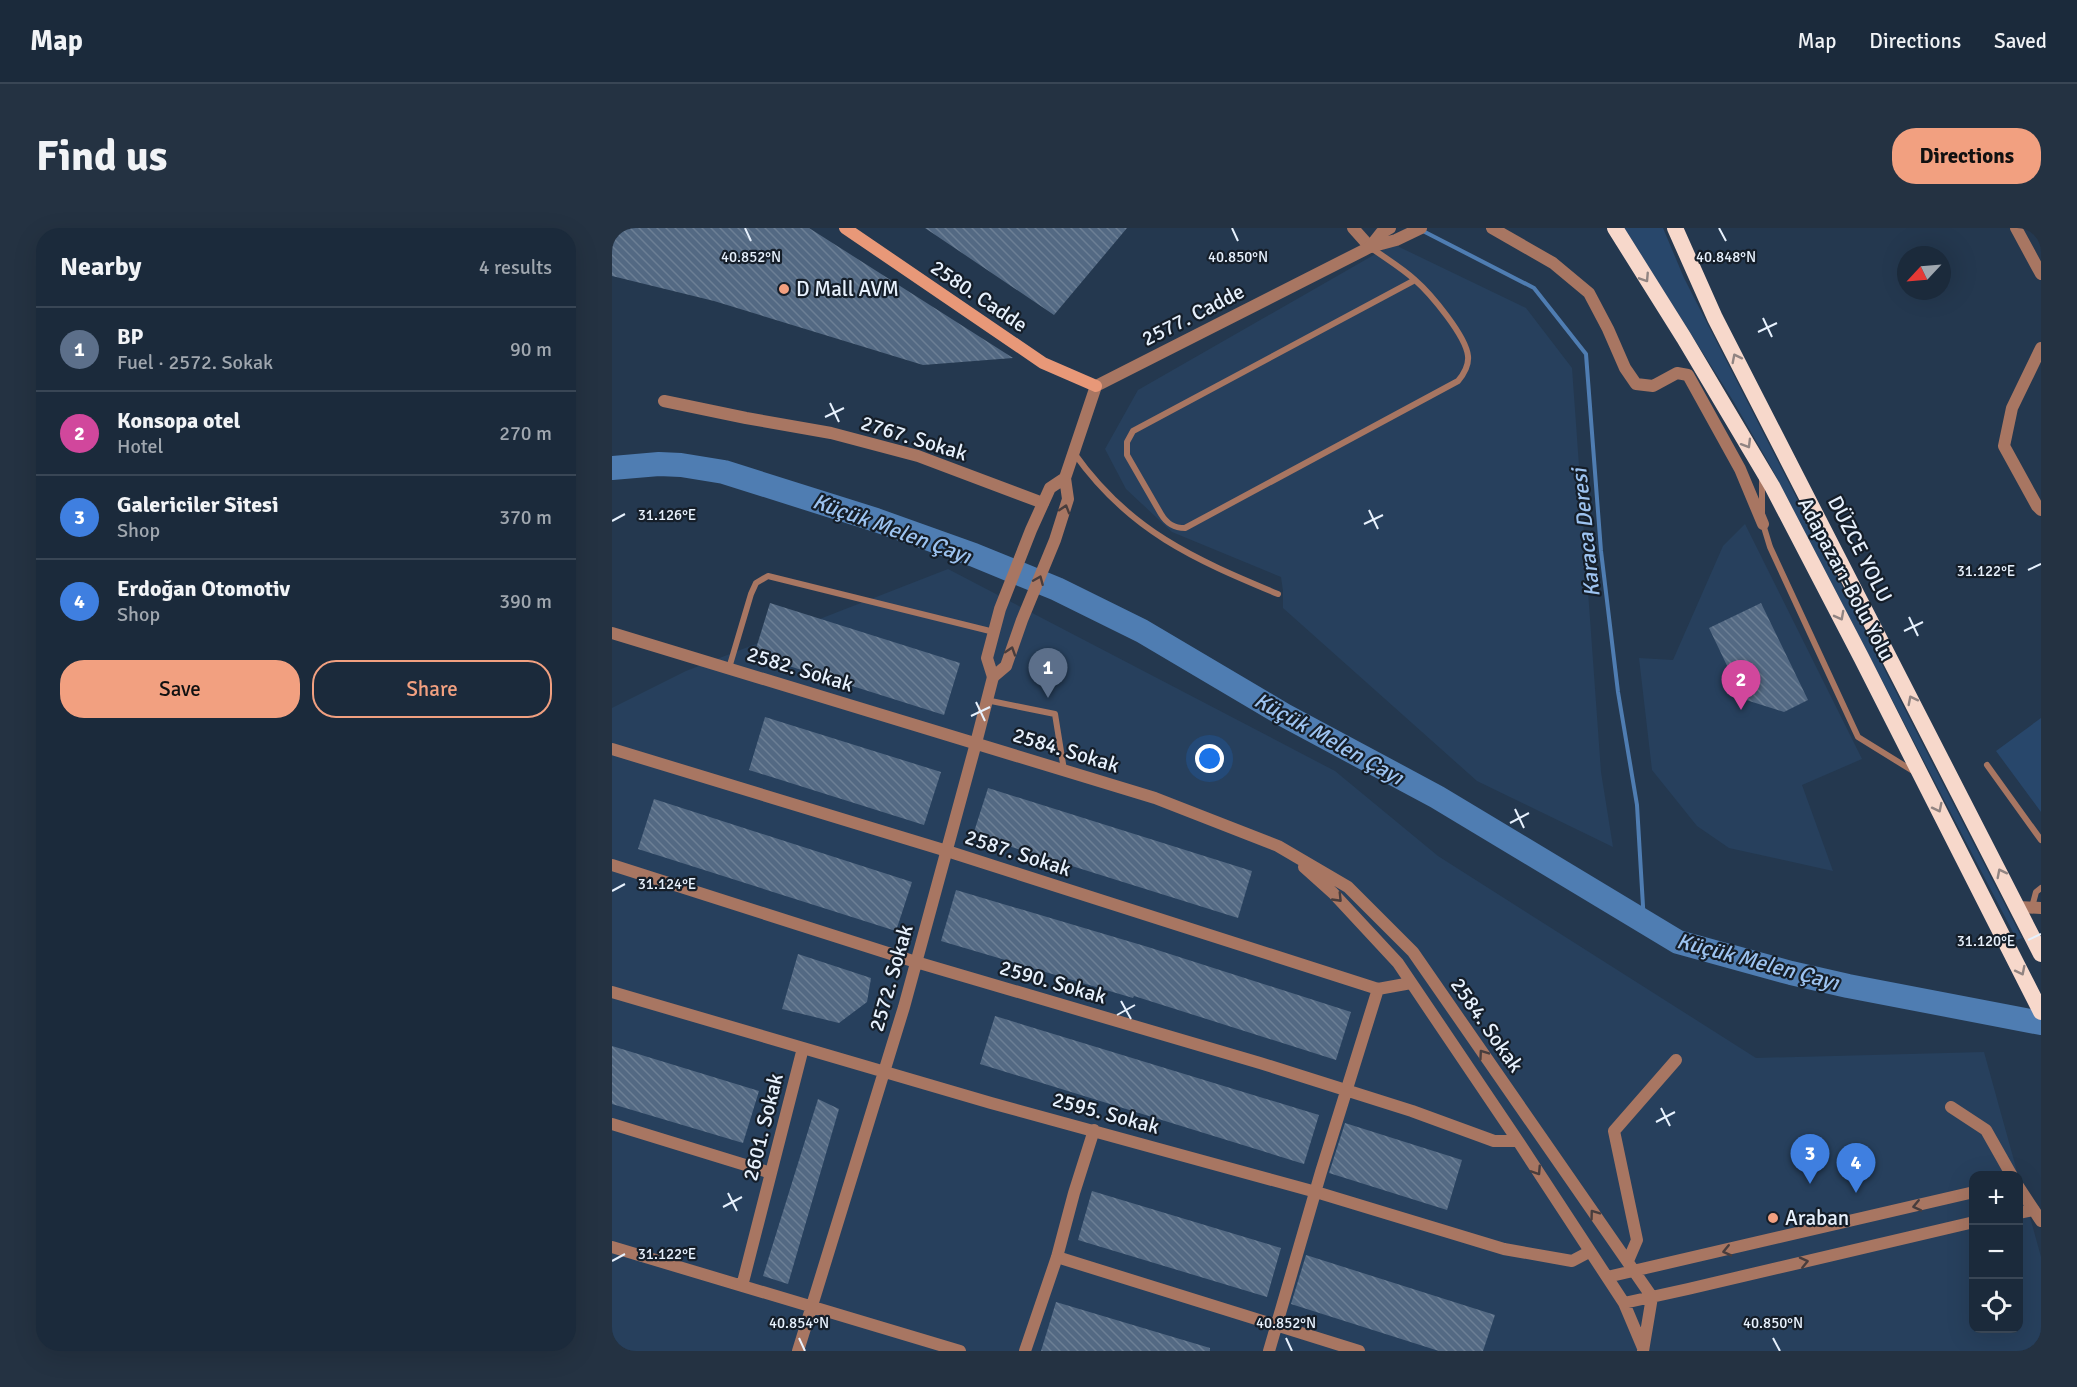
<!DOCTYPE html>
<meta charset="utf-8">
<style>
:root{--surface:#1b2a3b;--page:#243242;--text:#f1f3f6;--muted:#a0a7af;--line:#394655;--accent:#f2a080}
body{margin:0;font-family:Signika,sans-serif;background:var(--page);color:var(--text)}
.controls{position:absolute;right:18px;bottom:18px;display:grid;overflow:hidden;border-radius:12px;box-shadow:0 6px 24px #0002}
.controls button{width:54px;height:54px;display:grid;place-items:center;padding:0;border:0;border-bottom:2px solid var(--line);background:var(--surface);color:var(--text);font:30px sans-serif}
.compass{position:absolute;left:1285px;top:18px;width:54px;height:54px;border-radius:50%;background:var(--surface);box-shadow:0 6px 24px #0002;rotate:244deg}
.you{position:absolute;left:598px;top:531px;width:21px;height:21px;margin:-15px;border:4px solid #fff;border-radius:50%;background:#1a73e8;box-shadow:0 0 0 9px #1a73e833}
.badge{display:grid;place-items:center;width:39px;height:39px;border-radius:50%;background:var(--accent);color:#fff;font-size:20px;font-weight:700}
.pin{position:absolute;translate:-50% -50px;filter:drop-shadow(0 2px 3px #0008)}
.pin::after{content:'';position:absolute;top:32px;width:21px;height:18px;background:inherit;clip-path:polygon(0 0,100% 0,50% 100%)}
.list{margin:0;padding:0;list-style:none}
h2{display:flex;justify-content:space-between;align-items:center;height:78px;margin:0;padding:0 24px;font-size:26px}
h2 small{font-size:20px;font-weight:400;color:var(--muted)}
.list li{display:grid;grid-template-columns:39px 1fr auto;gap:18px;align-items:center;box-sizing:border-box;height:84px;padding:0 24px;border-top:2px solid var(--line)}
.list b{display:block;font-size:22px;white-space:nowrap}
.list p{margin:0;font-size:20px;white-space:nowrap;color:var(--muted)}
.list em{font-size:20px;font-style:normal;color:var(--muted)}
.actions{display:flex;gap:12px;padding:18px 24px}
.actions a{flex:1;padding:14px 0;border:2px solid var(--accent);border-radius:24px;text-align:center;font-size:21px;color:var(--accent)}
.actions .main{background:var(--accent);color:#111}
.icon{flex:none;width:33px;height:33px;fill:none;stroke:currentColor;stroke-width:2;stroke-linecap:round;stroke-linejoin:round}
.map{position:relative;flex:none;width:1429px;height:1123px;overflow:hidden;border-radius:24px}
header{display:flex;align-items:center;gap:36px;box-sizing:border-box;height:84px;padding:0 30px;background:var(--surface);border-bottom:2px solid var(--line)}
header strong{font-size:28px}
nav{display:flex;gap:33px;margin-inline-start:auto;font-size:21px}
.intro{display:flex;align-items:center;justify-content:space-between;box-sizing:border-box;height:144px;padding:0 36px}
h1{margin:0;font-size:42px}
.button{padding:15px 27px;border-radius:24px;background:var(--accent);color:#111;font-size:21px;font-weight:700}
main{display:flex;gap:36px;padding:0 36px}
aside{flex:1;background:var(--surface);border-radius:24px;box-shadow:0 6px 24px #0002}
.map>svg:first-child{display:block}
.built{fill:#27405d}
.grass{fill:#28476b}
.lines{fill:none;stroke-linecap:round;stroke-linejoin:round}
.stream{stroke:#4f7db2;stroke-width:4}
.river{stroke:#4f7db2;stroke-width:24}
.building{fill:url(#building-back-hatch)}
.service{stroke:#a87662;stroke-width:6}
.minor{stroke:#a87662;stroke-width:12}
.tertiary{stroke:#a87662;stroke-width:12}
.secondary{stroke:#e89878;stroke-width:12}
.trunk{stroke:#f7d8cb;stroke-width:16}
.oneway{stroke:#918482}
.oneway2{stroke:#483d3d}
.ticks{fill:none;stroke:#e7f1fd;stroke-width:2}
.poi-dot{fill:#f2a080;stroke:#151e29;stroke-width:2}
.labels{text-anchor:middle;stroke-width:4.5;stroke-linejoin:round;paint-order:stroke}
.poi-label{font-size:21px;fill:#e7f1fd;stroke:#151e29;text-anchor:start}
.street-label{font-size:21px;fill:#e7f1fd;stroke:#151e29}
.water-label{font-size:22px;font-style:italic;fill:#9dc3f0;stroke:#151e29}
.ticks-label{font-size:15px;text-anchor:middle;fill:#e7f1fd;stroke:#151e29;stroke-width:4.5;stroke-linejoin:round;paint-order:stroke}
</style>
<header>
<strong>Map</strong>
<nav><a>Map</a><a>Directions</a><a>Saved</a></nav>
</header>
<div class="intro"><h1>Find us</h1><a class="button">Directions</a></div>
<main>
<aside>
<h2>Nearby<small>4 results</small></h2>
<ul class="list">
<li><span class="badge" style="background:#5c6f8a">1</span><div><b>BP</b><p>Fuel · 2572. Sokak</p></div><em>90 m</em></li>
<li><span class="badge" style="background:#d1479c">2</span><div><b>Konsopa otel</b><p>Hotel</p></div><em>270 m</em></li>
<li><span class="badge" style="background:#3f7fe0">3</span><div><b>Galericiler Sitesi</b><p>Shop</p></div><em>370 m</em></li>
<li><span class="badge" style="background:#3f7fe0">4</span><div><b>Erdoğan Otomotiv</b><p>Shop</p></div><em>390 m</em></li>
</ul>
<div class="actions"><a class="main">Save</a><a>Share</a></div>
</aside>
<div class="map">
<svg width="1429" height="1123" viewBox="0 0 1429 1123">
<defs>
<pattern id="building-back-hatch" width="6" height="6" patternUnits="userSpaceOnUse" patternTransform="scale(1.5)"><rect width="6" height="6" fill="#536983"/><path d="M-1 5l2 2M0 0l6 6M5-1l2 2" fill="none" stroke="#6c7f95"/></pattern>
</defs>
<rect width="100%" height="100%" fill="#24384f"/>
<path class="built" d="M781,16L914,80L960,140L989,544L1001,619L865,553L671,380V363L669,349L560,304L514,261L493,221L526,162Z
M1133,296L1250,531L1190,557L1221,643L1117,620L1085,598L1040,542L1027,430L1061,432L1111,318Z
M336,341L723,543L826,628L1144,830L1372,824L1406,947L1362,948V1100H1406L1407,949L1429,1029V1123H0V480L74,443Z"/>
<path class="grass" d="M1012,0H1051L1072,50L1410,710L1405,712L1159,239L1120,171Z
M1429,490V584L1384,523Z"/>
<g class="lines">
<path class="stream" d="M809,2L922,60L974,126L989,323L1006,464L1025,577L1032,695"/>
<path class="river" d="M0,240L47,236L69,237L112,244L264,292L362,327L445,361L530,403L672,487L825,569L1066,714L1179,745L1236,758L1429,795"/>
</g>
<path class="building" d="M0,0H197L401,130L311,137L102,73L0,48Z
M313,0H515L442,87Z
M158,375L348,435L332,487L142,427Z
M1149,375L1196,472L1172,484L1131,471L1097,400Z
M153,489L329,544L312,597L137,542Z
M376,560L640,643L626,690L361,607Z
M42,571L300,654L284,703L26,621Z
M344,662L536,719L739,784L724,832L522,768L521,770L329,713Z
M186,726L259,750L255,774L227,795L170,781Z
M383,788L707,887L692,936L368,836Z
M0,818L147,863L131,915L0,876Z
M206,871L227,881L176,1056L151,1048Z
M733,895L850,932L835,982L717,945Z
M480,963L669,1020L655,1069L466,1012Z
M694,1027L883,1087L871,1123H827L679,1076Z
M444,1074L598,1120V1123H429Z"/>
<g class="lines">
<path class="service" d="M758,19C773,30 790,40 803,52C819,66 854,108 856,128C857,138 852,146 846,153L573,300C562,300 555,296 549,286L515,227V214L521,203L803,52
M462,225C517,303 582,331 666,366
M1150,251V286
M1151,296L1158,319L1246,509L1301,543
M117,440L139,366L144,355L156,348L382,404
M374,472L443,486L452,542
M1375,537L1429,612
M1420,679L1424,664L1429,660"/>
<path class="minor" d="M741,0L758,19
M880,0L941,35L977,65L996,101L1013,140L1024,156L1041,158L1065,145L1076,147L1128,241L1151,296
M1404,0L1429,46
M1429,120L1400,180L1392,218L1425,278L1429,282
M52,173L134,190L219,205L306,228L431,275
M0,405L543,570L666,618L736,659L801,724L1040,1069L1031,1123
M0,521L335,623L766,761L799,755
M0,637L304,734L648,835L800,883L882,913H906
M692,639L721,665L786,735L906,913L1012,1075L1031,1120
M1406,679L1429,680
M0,764L379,875L704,964L892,1021L960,1033L977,1024
M1339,879L1374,902L1400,948
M0,896L159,945
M1406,958L1429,993
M1406,985L1422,982
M0,1019L348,1123
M445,1029L747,1123
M1016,1033L1025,1012L1002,903L1064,832
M995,1049L1362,964
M130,1058L191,820
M1012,1075L1076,1061L1362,994
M186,1123L292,779L364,515L381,449
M413,1123L445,1029L462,965L482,902
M657,1123L709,944L766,761"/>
<path class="tertiary" d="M758,19L769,5L778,0
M453,250L438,260L419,302L388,381L375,430L381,449L394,438L410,392L443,312L456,271L453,250L484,158L758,19L784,12L809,0"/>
<path class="secondary" d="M233,0L431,135L484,158"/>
<path class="trunk" d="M1003,0L1072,110L1160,258L1249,429L1429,784
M1063,0L1103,90L1429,726"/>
</g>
<defs><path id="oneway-chevron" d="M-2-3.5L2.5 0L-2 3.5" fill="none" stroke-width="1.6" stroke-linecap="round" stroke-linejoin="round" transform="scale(1.5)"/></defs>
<g class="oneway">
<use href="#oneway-chevron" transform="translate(1033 50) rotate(57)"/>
<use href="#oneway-chevron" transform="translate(1124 130) rotate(-117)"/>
<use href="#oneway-chevron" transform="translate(1135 216) rotate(59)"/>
<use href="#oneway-chevron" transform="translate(1228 388) rotate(62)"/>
<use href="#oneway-chevron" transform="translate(1300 472) rotate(-117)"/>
<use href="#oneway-chevron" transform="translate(1326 580) rotate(63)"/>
<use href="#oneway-chevron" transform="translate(1389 645) rotate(-117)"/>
<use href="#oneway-chevron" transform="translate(1409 743) rotate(63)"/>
</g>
<g class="oneway2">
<use href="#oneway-chevron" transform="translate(453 281) rotate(-73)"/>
<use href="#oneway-chevron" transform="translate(427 352) rotate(-67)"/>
<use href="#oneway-chevron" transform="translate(399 423) rotate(-72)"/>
<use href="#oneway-chevron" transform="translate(726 670) rotate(46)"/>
<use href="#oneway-chevron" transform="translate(871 826) rotate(-125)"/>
<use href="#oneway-chevron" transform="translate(925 943) rotate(57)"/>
<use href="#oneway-chevron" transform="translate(1305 978) rotate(167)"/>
<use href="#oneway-chevron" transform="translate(982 986) rotate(-126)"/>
<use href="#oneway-chevron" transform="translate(1115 1023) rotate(167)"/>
<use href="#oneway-chevron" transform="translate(1192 1034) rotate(-13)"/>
</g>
<path class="ticks" d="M133,0L139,13M620,0L626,13M1107,0L1114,13M1151,90L1160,109M1146,104L1165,95M218,175L227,194M213,189L232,180M757,282L766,301M0,293L13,286M752,296L771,287M1416,342L1429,336M1297,389L1306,408M1292,403L1311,394M364,474L373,493M359,488L378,479M903,581L912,600M898,595L917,585M0,663L13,656M1416,712L1429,706M509,773L519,791M505,787L523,777M1049,880L1058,898M1044,894L1063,884M116,965L125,983M111,979L130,969M0,1033L13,1026M187,1110L193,1123M674,1110L680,1123M1161,1110L1168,1123"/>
<g class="poi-dot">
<circle cx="172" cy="61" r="6"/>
<circle cx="1161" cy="990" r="6"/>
</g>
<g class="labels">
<g class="poi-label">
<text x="184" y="68">D Mall AVM</text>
<text x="1173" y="997">Araban</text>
</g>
<g class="street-label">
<text transform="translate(367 68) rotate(34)" y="7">2580. Cadde</text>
<text transform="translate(581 87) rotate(-27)" y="7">2577. Cadde</text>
<text transform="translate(302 210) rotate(17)" y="7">2767. Sokak</text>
<text transform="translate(1248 321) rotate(63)" y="7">DÜZCE YOLU</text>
<text transform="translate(1234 351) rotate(62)" y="7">Adapazarı-Bolu Yolu</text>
<text transform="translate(188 441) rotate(17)" y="7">2582. Sokak</text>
<text transform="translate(454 522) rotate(17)" y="7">2584. Sokak</text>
<text transform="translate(406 625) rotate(18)" y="7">2587. Sokak</text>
<text transform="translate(279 750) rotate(-74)" y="7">2572. Sokak</text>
<text transform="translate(441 754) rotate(16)" y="7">2590. Sokak</text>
<text transform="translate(875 797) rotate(55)" y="7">2584. Sokak</text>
<text transform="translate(494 885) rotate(15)" y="7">2595. Sokak</text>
<text transform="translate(151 899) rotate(-76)" y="7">2601. Sokak</text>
</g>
<g class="water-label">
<text transform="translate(280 300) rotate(20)" y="8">Küçük Melen Çayı</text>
<text transform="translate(973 305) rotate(-96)" y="8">Karaca Deresi</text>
<text transform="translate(717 510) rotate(29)" y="8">Küçük Melen Çayı</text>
<text transform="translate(1146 733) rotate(15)" y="8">Küçük Melen Çayı</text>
</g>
</g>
<g class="ticks-label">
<text x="139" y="34">40.852°N</text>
<text x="626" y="34">40.850°N</text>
<text x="1114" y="34">40.848°N</text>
<text x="55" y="292">31.126°E</text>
<text x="1374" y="348">31.122°E</text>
<text x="55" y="661">31.124°E</text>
<text x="1374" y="718">31.120°E</text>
<text x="55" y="1031">31.122°E</text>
<text x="187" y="1100">40.854°N</text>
<text x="674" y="1100">40.852°N</text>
<text x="1161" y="1100">40.850°N</text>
</g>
</svg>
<div class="controls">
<button>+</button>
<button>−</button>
<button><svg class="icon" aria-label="locate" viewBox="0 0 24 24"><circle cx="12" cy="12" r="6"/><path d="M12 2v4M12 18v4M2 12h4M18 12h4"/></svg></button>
</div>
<svg class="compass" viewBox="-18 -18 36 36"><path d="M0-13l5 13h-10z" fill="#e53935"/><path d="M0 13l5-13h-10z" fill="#a0a7af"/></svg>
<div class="you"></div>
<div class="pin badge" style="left:436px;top:470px;background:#5c6f8a">1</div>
<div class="pin badge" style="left:1129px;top:482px;background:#d1479c">2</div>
<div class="pin badge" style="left:1198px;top:956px;background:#3f7fe0">3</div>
<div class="pin badge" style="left:1244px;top:965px;background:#3f7fe0">4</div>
</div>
</main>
